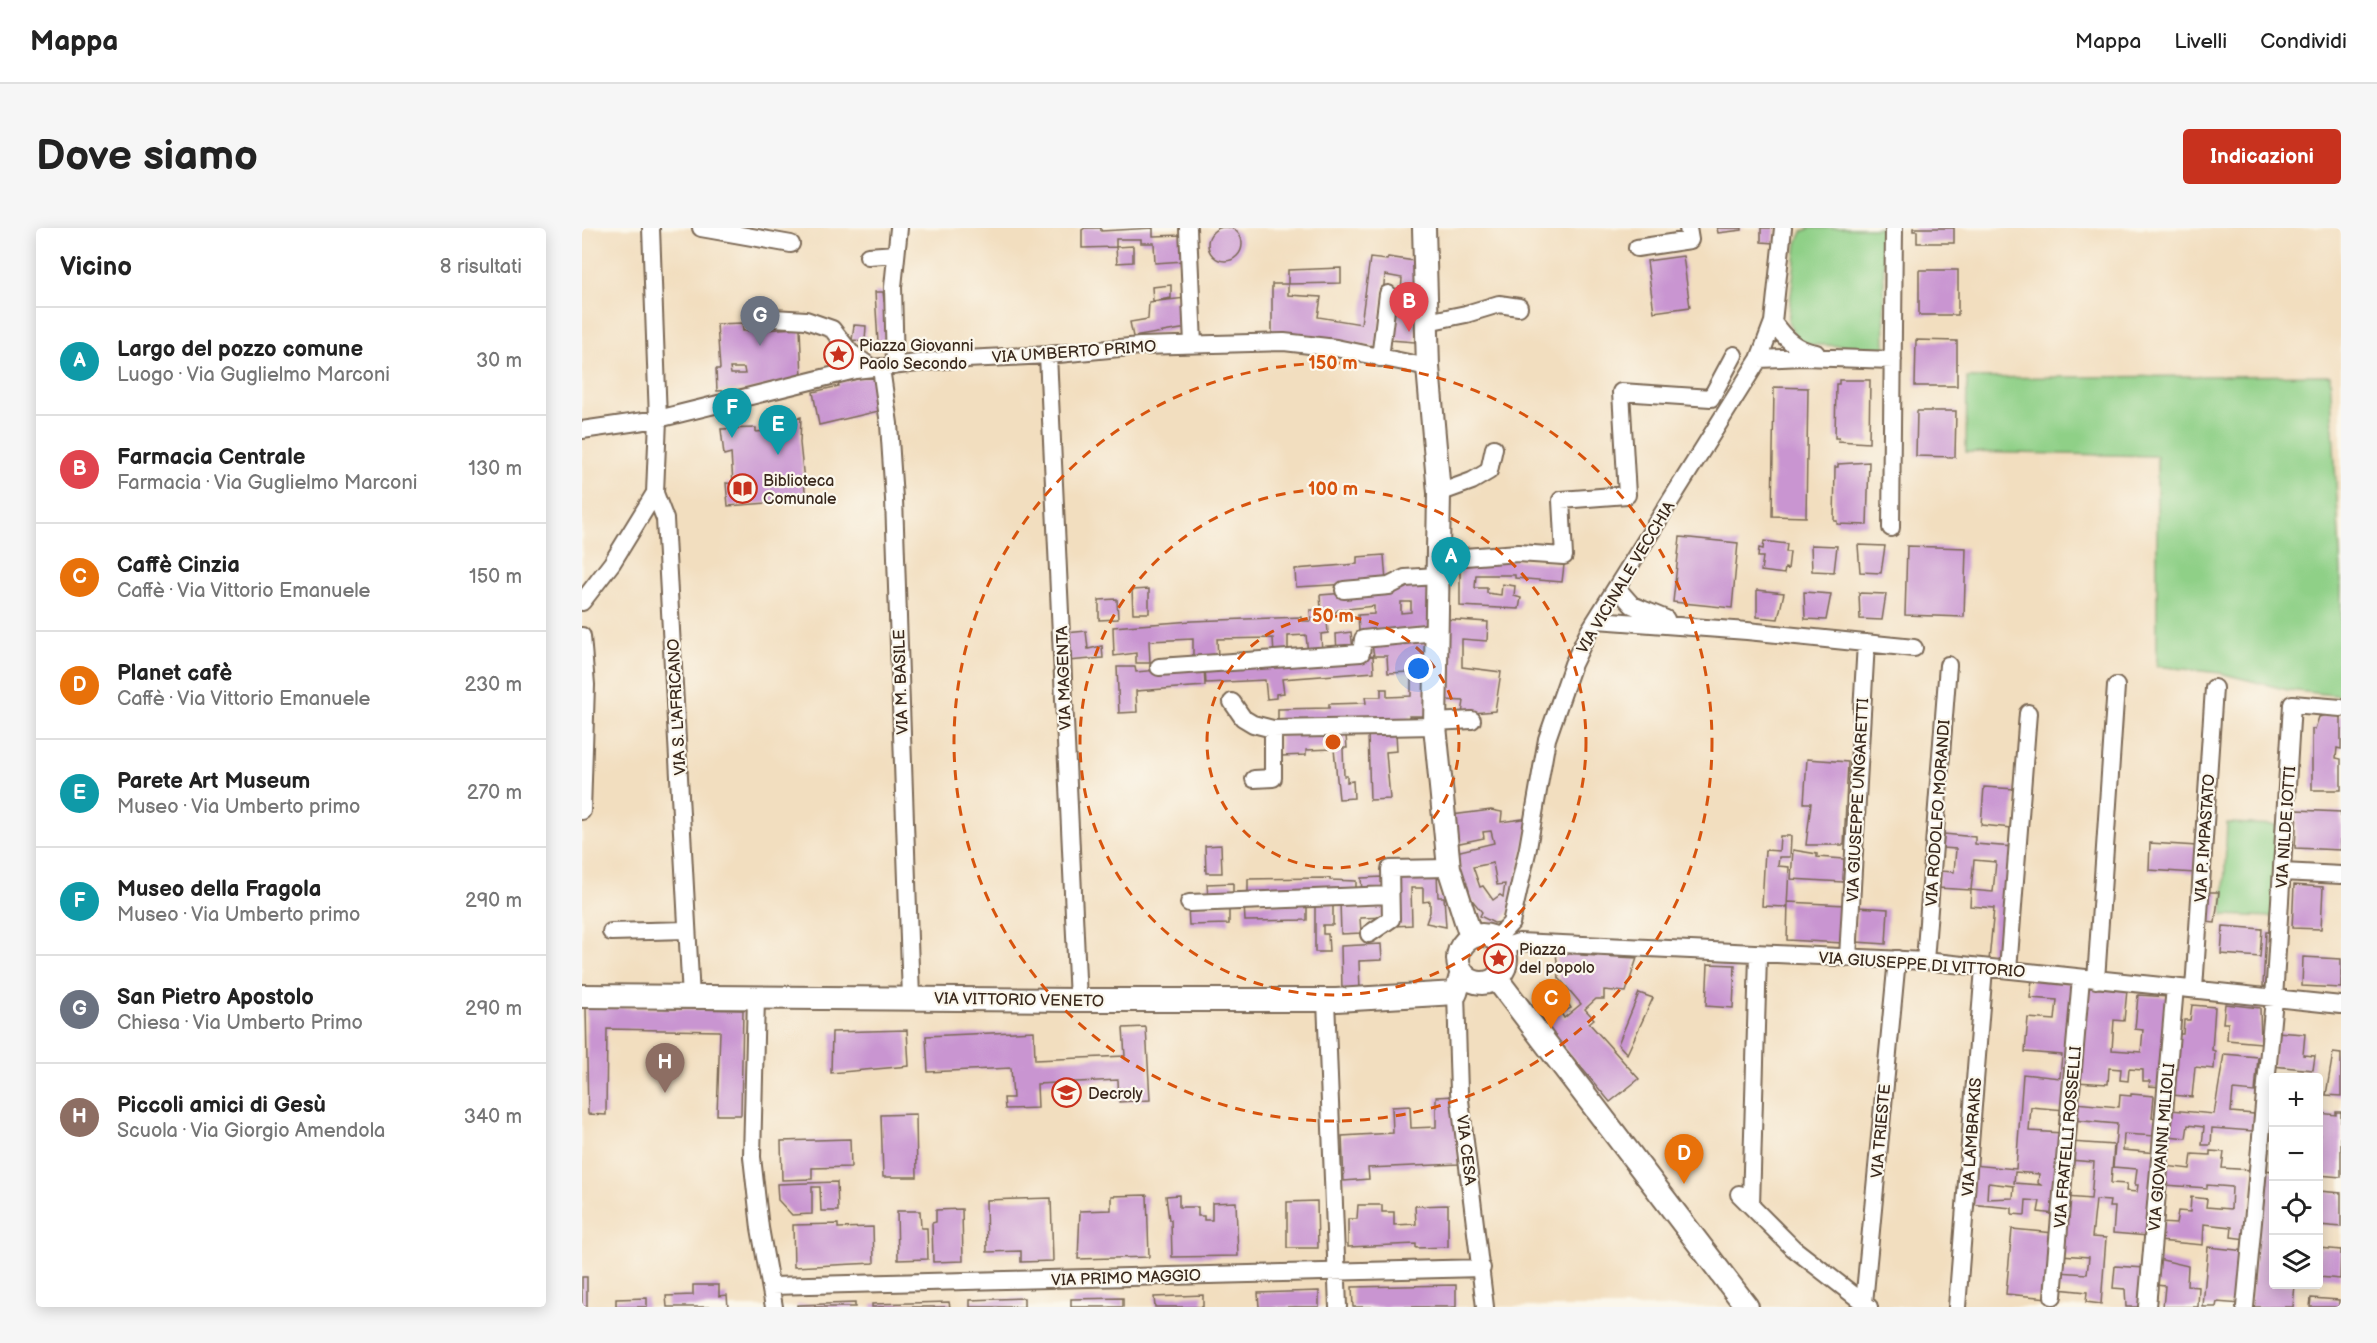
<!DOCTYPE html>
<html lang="it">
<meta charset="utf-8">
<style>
:root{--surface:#fff;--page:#f6f6f6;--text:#222;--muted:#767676;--line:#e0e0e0;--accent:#c8321e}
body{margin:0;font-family:"Balsamiq Sans",sans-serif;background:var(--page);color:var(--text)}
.controls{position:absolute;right:18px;bottom:18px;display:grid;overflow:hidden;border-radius:6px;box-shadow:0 3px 15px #0003}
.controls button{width:54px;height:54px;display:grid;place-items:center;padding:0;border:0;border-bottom:2px solid var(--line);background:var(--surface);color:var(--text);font:30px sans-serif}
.you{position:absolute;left:837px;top:441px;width:21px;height:21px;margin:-15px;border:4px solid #fff;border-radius:50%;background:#1a73e8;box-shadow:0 0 0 9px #1a73e833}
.badge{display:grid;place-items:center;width:39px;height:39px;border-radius:50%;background:var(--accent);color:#fff;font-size:20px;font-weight:700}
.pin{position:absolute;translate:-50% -50px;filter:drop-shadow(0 2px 3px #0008)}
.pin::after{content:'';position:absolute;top:32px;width:21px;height:18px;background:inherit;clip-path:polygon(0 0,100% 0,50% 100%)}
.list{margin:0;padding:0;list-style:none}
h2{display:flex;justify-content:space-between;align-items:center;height:78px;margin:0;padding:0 24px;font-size:26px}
h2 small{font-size:20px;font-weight:400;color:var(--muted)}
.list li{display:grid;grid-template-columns:39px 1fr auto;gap:18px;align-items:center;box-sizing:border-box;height:108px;padding:0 24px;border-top:2px solid var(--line)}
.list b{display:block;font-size:22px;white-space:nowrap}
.list p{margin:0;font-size:20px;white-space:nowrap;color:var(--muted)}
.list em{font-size:20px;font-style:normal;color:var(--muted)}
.icon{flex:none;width:33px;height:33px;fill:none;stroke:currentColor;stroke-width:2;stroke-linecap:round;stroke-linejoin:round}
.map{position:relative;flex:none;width:1759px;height:1079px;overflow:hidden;border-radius:6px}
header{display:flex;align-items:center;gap:36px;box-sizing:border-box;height:84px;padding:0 30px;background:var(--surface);border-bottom:2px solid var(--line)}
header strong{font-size:28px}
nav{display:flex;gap:33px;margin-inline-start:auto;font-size:21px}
.intro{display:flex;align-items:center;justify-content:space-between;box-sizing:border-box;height:144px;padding:0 36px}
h1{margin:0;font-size:42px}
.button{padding:15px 27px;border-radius:6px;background:var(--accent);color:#fff;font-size:21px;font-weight:700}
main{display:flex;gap:36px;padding:0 36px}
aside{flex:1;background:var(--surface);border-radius:6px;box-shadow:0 3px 15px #0003}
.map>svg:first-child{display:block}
.grass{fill:#8fd087;stroke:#657d52;stroke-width:1.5}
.building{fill:#c995d1;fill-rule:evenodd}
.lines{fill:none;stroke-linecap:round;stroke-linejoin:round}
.street-casing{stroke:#7b6956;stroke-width:20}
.secondary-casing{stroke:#7b6956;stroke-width:26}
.street{stroke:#fff;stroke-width:16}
.secondary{stroke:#fff;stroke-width:22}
.ring{fill:none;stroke:#d7540e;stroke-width:3;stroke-dasharray:10 8}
.labels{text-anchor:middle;stroke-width:4.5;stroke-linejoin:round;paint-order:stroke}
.poi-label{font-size:16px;fill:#3b2a1e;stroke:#fbf7ec;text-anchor:start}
.street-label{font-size:16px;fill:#3b2a1e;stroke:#fbf7ec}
.centre{fill:#d7540e;stroke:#fbf7ec;stroke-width:3}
.ring-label{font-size:18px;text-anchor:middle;font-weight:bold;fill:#d7540e;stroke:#fbf7ec;stroke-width:4.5;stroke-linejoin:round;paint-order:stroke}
</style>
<header>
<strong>Mappa</strong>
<nav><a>Mappa</a><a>Livelli</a><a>Condividi</a></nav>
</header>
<div class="intro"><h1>Dove siamo</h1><a class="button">Indicazioni</a></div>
<main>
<aside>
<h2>Vicino<small>8 risultati</small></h2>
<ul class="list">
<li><span class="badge" style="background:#0f9aa8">A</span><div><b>Largo del pozzo comune</b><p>Luogo · Via Guglielmo Marconi</p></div><em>30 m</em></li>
<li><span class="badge" style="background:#e0444e">B</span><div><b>Farmacia Centrale</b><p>Farmacia · Via Guglielmo Marconi</p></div><em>130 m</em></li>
<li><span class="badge" style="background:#e8710a">C</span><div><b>Caffè Cinzia</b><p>Caffè · Via Vittorio Emanuele</p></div><em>150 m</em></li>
<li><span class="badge" style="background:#e8710a">D</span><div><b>Planet cafè</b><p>Caffè · Via Vittorio Emanuele</p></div><em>230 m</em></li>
<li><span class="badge" style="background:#0f9aa8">E</span><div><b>Parete Art Museum</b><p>Museo · Via Umberto primo</p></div><em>270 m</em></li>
<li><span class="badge" style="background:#0f9aa8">F</span><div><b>Museo della Fragola</b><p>Museo · Via Umberto primo</p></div><em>290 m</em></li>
<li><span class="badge" style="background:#6b7280">G</span><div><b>San Pietro Apostolo</b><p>Chiesa · Via Umberto Primo</p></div><em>290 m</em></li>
<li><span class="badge" style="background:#8d6e63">H</span><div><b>Piccoli amici di Gesù</b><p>Scuola · Via Giorgio Amendola</p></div><em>340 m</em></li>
</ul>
</aside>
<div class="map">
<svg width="1759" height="1079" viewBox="0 0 1759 1079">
<rect width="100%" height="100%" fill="#fbf7ec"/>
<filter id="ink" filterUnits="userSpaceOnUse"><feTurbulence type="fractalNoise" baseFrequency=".0167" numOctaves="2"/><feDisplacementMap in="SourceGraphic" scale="12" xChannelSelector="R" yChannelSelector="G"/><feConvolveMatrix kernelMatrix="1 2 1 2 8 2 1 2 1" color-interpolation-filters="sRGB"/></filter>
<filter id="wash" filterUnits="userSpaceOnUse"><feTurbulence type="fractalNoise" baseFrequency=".008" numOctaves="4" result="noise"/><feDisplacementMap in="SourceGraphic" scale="24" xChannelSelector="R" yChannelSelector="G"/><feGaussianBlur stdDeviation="1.35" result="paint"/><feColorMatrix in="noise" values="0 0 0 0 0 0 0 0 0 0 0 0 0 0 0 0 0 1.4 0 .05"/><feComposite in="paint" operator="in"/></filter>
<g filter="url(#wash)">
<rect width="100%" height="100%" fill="#f2debf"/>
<path class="grass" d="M1228,0H1301L1303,120L1217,116L1206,94L1215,15L1220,4Z
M1748,147L1759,344V468L1706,462L1638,445L1575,438V228L1384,224L1385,150Z
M1645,595L1695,597L1691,689L1641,687Z"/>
<g id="blocks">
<path class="building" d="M626 16a17 17 0 1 1 34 0a17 17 0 1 1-34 0Z
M503,0H519V3L571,0V8L601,7L602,33L573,35L572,15H559V11H534V19L551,18V34L535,35L534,19L500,20V2Z
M1135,0H1160V2L1136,5Z
M1179,0H1193L1192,15L1179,14Z
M1331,0H1372V15H1335V3H1331Z
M1101,28L1108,79L1072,84L1065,33Z
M806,29L839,34L833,114L808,112L810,79L818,80L820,50L803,47L795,119L733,109L690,106V56H706V67L739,69L736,89L779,96L788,30L805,32Z
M759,40V55L706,56V42Z
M1337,42H1376V87H1337Z
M589,57V70L571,73L570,59Z
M293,64H301L302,73L304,72L307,114L296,115Z
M604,70L605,100L551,109L548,94L566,91L567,74Z
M160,95L161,103L218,100L220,151L164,162L135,163L134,141H138L135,96ZM148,140H162L163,146H149Z
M272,97L284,98L283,113L270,112Z
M1334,112L1375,113V158H1333Z
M293,147L301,182L237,197L231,164L257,158L256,155Z
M1257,152H1288L1287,215L1256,213L1257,210H1253L1254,156H1257Z
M1192,159L1226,160L1224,289L1190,288Z
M1335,183H1374L1373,229L1334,228Z
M219,189L218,215L224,272L146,278L144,255L151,256L149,225L142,227L139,201L174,200V204L193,202V196Z
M1287,234L1285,297L1255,296V293H1252L1253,239H1256V236Z
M1098,309L1156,315L1150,380L1091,374Z
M1182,313L1205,316L1204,324H1208L1206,341L1203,340L1202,346L1179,343L1181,329H1176L1177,320L1181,321Z
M1229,317L1255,318L1252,344L1230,343Z
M1276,317L1303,318L1299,345L1278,344Z
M1325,318L1384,320L1382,389L1323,387Z
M802,327L804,354L714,359L713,341L775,336V329Z
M935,332L982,337L980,354L933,350V347H894L893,360H905V365L919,367L920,356L933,358L932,368L939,370L937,381L878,378V333Z
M846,354L848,401L777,403L776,387L792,386V378L756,382L745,392L746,405L739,406L740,425L726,426L724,407L706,408V427H692L691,410L635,411L636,429L611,430V411L567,413L568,435H554V425L532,428L531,399L610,393L719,389L720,393H729L728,382H739L738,367L791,363ZM819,374H829V384L819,385Z
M567,361V385H551L550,362Z
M1175,362L1202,365L1196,391L1175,389Z
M1222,364L1249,366L1244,392L1223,391Z
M1277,365L1304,366L1300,392L1278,391Z
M535,371L536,391L517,392V372Z
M861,391L906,394L905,413L880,411V439L919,444L913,483L880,486L882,473L863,472Z
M504,403L506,421L520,418L521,430L486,433L484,405Z
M769,404L771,423L755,425L754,406Z
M847,410L845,488H827V494L696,496V481L747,480V476L784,475L783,469H799V461H805V469L829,468V444L806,445L805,428H792L790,417Z
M791,428L792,444L700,451L702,465L694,466V470L685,471L683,452L624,455L623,439Z
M622,438L623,458L554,463L555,484L537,485L535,439H553L554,444Z
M1745,487L1759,488V521L1755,520L1754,530L1759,531V562H1730V501H1733L1737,489Z
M814,505L815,523L804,524L808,571L788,572L786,506Z
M698,507H764L765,520H761L762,548H765V554L771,553L772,570L757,571L752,521L724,522V527L699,528Z
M1225,531L1266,534L1262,617H1224L1229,575H1222Z
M1402,559L1433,561L1430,600L1399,597Z
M909,582L920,584L919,594L948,590L928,682L920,694L912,695L898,688L900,684L882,662L874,624L912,615L909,603L901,604L902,610L873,616L870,587ZM911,635L915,657L923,656L921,669L918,667L911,672L901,658L898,659L891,639Z
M1715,582L1759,584V622L1713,620Z
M1362,606L1393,609V616L1432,619L1423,734L1407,733L1412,680L1388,678L1389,662L1411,664L1414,634L1392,632L1389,662L1356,660L1357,643L1372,644L1374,621L1361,620Z
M1198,608H1209L1208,629H1197L1196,638L1207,639L1205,679L1180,678L1183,622L1197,623Z
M1568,615L1615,618L1613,645L1567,642Z
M639,617L640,645H624L623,618Z
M1211,622L1235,626V629L1262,631L1261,654L1209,651Z
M855,645L856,669H862L864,699L844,695L848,684V673L841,674V660H829L830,697L813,698L811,646Z
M801,649L802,663L780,664L779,650Z
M748,650V652L774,653V665L666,669V651Z
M651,655V668L626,669L625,656Z
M1712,657L1741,659L1739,701L1710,700Z
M1627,664H1637L1633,695L1624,694Z
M805,669L806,689L778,690L779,705L759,706L758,674Z
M1206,674L1263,677L1261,715L1205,712Z
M725,675V692L663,693L662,676Z
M733,675H751V697H741V706H746L747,724H733Z
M606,678H647V696L607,697Z
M1275,679L1306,681L1304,716L1274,714Z
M1641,698L1680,701L1678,729L1639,726Z
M1684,704H1691L1688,759L1681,758Z
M799,716L800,732L777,733L778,763H760L759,718Z
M991,724H999V727L1055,730L1044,764L1022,762V771H1014L1003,781L1012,791L1007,795L1057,851L1028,874L967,801L955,776L981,768L989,780L979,785L982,790L999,776L977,750L974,725L990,726Z
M1721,729L1759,731V760L1720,758Z
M1126,736L1153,737L1151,780L1124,778Z
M1450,751L1495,755L1483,882L1449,879L1447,903L1481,905L1473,986L1456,984L1458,973L1444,972L1443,987L1430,986V980L1387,976L1391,937L1434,941L1441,846L1478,850L1480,827L1443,824L1446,790L1473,792L1475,772L1448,770ZM1433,944L1457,946L1456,955L1459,957L1432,955ZM1406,955L1432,958L1431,970L1405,971Z
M1502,758L1545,762L1542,793L1532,792L1530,822L1559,824L1561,802L1553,801L1556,767L1587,769L1580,859L1567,858L1568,853H1561V842L1547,841L1546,853L1538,852L1539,841L1527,840L1526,856L1494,854Z
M1057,765L1071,770L1045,826L1036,816Z
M1643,776L1678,780L1679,815L1645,812L1646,795H1641Z
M1610,777L1633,779L1630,822L1633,823L1632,841L1613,839L1610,869L1591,867L1597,806H1601L1602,792H1608Z
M4,779L161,782L159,887H135L138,803L25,801L24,887L6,886Z
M564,799L568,872L537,874L536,852L455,856L456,880L423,881L422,870H431L429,840L346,844L344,808L452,803L453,832L543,828L541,800Z
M325,802L327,838L249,845L250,804Z
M1694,804L1723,806L1721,827L1733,828L1731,842L1691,838Z
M1751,825L1759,826V868L1744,867Z
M1642,826L1676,829L1673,864L1651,862L1649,884L1672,886L1671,903L1630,900L1629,917H1620L1622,899L1606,897L1604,910L1587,908L1589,882L1632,886Z
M1692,852V901L1685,900Z
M1549,866L1572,868L1570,890L1576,891L1574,908L1542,906L1541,922L1575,925L1566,1008L1531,1005L1533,979H1527L1528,973L1514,972L1510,1009L1524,1010L1519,1076L1504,1074L1505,1064L1476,1061L1477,1044L1505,1046L1507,1029L1479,1027L1484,969L1509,971L1512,934L1487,932L1489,914L1532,917L1529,955L1545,956L1544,963L1555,964L1556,957H1553L1555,941L1531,939L1535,896L1491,892L1493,875L1537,879L1538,867L1549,868Z
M873,868L877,936L786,940L787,951L762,953L760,908L811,905L810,879L828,878L829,900L854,899V869Z
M1754,884H1759V949L1737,947L1738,885L1754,887Z
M334,886L335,949H301L299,887Z
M268,911L269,939L230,940V951L200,952L199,913Z
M1628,923L1642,924L1640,940L1670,942L1664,1011L1649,1009L1650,999L1622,996L1621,1017L1577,1013L1579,995L1594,996L1596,983L1608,984L1609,969L1625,971L1624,979L1649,981L1650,959L1625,957V960L1583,957L1584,938L1608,941L1610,926L1628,927Z
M1681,942L1692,943V1056H1713L1711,1079H1668Z
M255,954L256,983H239L238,959H230V986L210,987L196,972L195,956Z
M1737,963L1759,965V999L1737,997Z
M565,967L567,1029L496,1031L498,983L529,982V968Z
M597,967V979H616V988H622V992H630V975L654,974L656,1028L590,1029L589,992H587L584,968Z
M469,970L471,1033L439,1034V1023L405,1024L404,972Z
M735,973L736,1020H705V974Z
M776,977H800V984H812V997L834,996L833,978L866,977V1019L834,1020V1016L766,1019V991H775Z
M380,981L381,1033L351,1034L350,995L354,994V982Z
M315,983H338L339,1000H345L346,1031L316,1032Z
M256,996V1000L291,999L292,1035L212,1039L211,997Z
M1430,1001L1472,1005L1466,1070L1424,1066Z
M1626,1019L1664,1023L1659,1076L1635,1074L1634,1079H1621Z
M1737,1020L1759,1022L1758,1051L1737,1049Z
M1576,1031L1606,1038L1605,1058L1617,1059L1616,1079H1581L1583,1058L1574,1057Z
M1533,1038L1563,1040L1560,1079H1544L1543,1061L1531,1060Z
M0,1049H5V1079H0Z
M111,1057H137V1068L145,1067L146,1079H85L84,1068L111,1067Z
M874,1057V1079H771L770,1059Z
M737,1063V1079H677L676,1065Z
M621,1067V1079H573L572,1069Z
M65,1070V1079H34V1071Z
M442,1070V1079H388V1072Z
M541,1070V1079H489V1071Z
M1729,1070L1757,1072V1079H1728Z
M367,1074L368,1079H290V1076Z
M273,1075V1079H215V1077Z"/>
</g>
</g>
<g filter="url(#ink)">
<use href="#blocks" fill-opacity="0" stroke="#7b6956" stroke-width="1.5"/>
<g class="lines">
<defs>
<path id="street" d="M69,0L76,191L73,265L83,291L109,770
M119,0L209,16
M606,0L611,116
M1055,20L1108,12L1106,0
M286,28L314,26
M175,89L224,92L250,101L268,124L290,140
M845,94L884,86L917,76L937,79
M1191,94C1202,110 1214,122 1234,125
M466,127L496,772
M798,130L806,66
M1177,131L1221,129L1311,132
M313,138L311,59L317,0
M299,140L307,196L312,271L329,770
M0,202L76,191L273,142L363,132L466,127L558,118L702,114L754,120L846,139
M857,265L890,253L907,243L912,220
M1309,300L1312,0
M856,331L936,325L982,328L979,272L1045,267L1039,164L1129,170L1152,127
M1035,360L1050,377L1084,391
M762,362L807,358L823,350L855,348
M0,374L30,335L73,265
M1015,392L1165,403L1332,420
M0,408L4,457L0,583
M577,439L779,425L781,411L854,404
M650,474L661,490L671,496L691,501L853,498
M853,494L890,492
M672,551L691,550V501
M1700,644L1759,647
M607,675L808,667
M29,704L105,702
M787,706L809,691L808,641L867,640
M914,711L929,695L946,620L965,511L991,436L1007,403L1177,131L1191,94L1201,0
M921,719L937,714L1343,733L1759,777
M1266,729L1284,415
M1343,733L1366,437
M1426,742L1446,485
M1514,752L1534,458
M1612,761L1632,460
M874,765L877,864L903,1079
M174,770L170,929L178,1000L192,1079
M744,772L756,1079
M1157,966L1211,1020L1287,1079
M1169,978L1176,727
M189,1058L900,1040
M1471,1068L1499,750
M1282,1075L1315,731
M1375,1079L1402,740
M1565,1079L1593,759
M1663,1079L1692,771L1710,476L1759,480"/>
<path id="secondary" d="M842,0L846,139L857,265L853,498L867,640L889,709
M876 731a24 24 0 1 1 48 0a24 24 0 1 1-48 0Z
M914,750L1165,1079
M0,768L496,772H754L874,765L880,744"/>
</defs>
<use href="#street" class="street-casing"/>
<use href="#secondary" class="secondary-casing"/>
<use href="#street" class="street"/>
<use href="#secondary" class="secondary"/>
</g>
</g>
<g class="ring">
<circle cx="751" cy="514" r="126"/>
<circle cx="751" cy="514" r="253"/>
<circle cx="751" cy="514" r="379"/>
</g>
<defs>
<symbol id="sight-ring" viewBox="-11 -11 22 22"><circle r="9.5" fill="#fbf7ec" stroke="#c8321e" stroke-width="1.5"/><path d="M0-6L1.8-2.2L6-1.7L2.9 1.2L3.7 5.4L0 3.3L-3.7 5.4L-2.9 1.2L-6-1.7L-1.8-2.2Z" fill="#c8321e"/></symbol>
<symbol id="library-ring" viewBox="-11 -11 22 22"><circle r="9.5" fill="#fbf7ec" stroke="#c8321e" stroke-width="1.5"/><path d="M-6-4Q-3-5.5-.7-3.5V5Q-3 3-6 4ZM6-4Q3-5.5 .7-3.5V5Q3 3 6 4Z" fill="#c8321e"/></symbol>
<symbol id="school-ring" viewBox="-11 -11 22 22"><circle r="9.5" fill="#fbf7ec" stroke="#c8321e" stroke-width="1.5"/><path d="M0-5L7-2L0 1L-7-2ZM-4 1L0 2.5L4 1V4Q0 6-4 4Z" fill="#c8321e"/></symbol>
</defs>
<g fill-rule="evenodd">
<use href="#sight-ring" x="240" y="110" width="33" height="33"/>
<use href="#library-ring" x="144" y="244" width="33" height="33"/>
<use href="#sight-ring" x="900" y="714" width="33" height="33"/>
<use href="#school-ring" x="468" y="848" width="33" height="33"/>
</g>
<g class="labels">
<g class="poi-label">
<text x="277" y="123">Piazza Giovanni<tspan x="277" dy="18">Paolo Secondo</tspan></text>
<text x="181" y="258">Biblioteca<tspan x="181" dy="18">Comunale</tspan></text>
<text x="937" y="727">Piazza<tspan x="937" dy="18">del popolo</tspan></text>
<text x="506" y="871">Decroly</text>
</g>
<g class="street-label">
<text transform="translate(492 123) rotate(-4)" y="6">VIA UMBERTO PRIMO</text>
<text transform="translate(1043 349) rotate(-59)" y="6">VIA VICINALE VECCHIA</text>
<text transform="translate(481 450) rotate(-92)" y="6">VIA MAGENTA</text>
<text transform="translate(318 454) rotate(-92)" y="6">VIA M. BASILE</text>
<text transform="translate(94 479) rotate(-93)" y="6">VIA S. L'AFRICANO</text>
<text transform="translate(1275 572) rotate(-87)" y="6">VIA GIUSEPPE UNGARETTI</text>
<text transform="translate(1355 585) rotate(-86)" y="6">VIA RODOLFO MORANDI</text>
<text transform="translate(1703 599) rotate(-86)" y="6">VIA NILDE IOTTI</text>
<text transform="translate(1622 610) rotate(-86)" y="6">VIA P. IMPASTATO</text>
<text transform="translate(1340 736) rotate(4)" y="6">VIA GIUSEPPE DI VITTORIO</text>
<text transform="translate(437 771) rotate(1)" y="6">VIA VITTORIO VENETO</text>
<text transform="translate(1298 903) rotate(-85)" y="6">VIA TRIESTE</text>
<text transform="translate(1389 909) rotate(-86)" y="6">VIA LAMBRAKIS</text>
<text transform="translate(1485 909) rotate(-85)" y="6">VIA FRATELLI ROSSELLI</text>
<text transform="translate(1579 919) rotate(-85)" y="6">VIA GIOVANNI MILIOLI</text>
<text transform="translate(885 922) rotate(83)" y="6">VIA CESA</text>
<text transform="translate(544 1049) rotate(-2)" y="6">VIA PRIMO MAGGIO</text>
</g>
</g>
<circle cx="751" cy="514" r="9" class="centre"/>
<g class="ring-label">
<text x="751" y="141">150 m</text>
<text x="751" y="267">100 m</text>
<text x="751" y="394">50 m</text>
</g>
</svg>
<div class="controls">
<button>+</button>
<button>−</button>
<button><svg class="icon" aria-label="locate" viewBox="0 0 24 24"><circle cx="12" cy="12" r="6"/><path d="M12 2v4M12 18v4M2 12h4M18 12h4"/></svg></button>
<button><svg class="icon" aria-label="layers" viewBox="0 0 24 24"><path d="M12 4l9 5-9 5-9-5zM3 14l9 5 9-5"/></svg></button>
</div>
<div class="you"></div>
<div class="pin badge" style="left:869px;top:359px;background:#0f9aa8">A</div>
<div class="pin badge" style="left:827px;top:104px;background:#e0444e">B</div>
<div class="pin badge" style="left:969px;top:801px;background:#e8710a">C</div>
<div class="pin badge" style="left:1102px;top:956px;background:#e8710a">D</div>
<div class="pin badge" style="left:196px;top:227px;background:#0f9aa8">E</div>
<div class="pin badge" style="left:150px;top:210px;background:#0f9aa8">F</div>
<div class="pin badge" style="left:178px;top:118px;background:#6b7280">G</div>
<div class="pin badge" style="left:83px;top:865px;background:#8d6e63">H</div>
</div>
</main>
